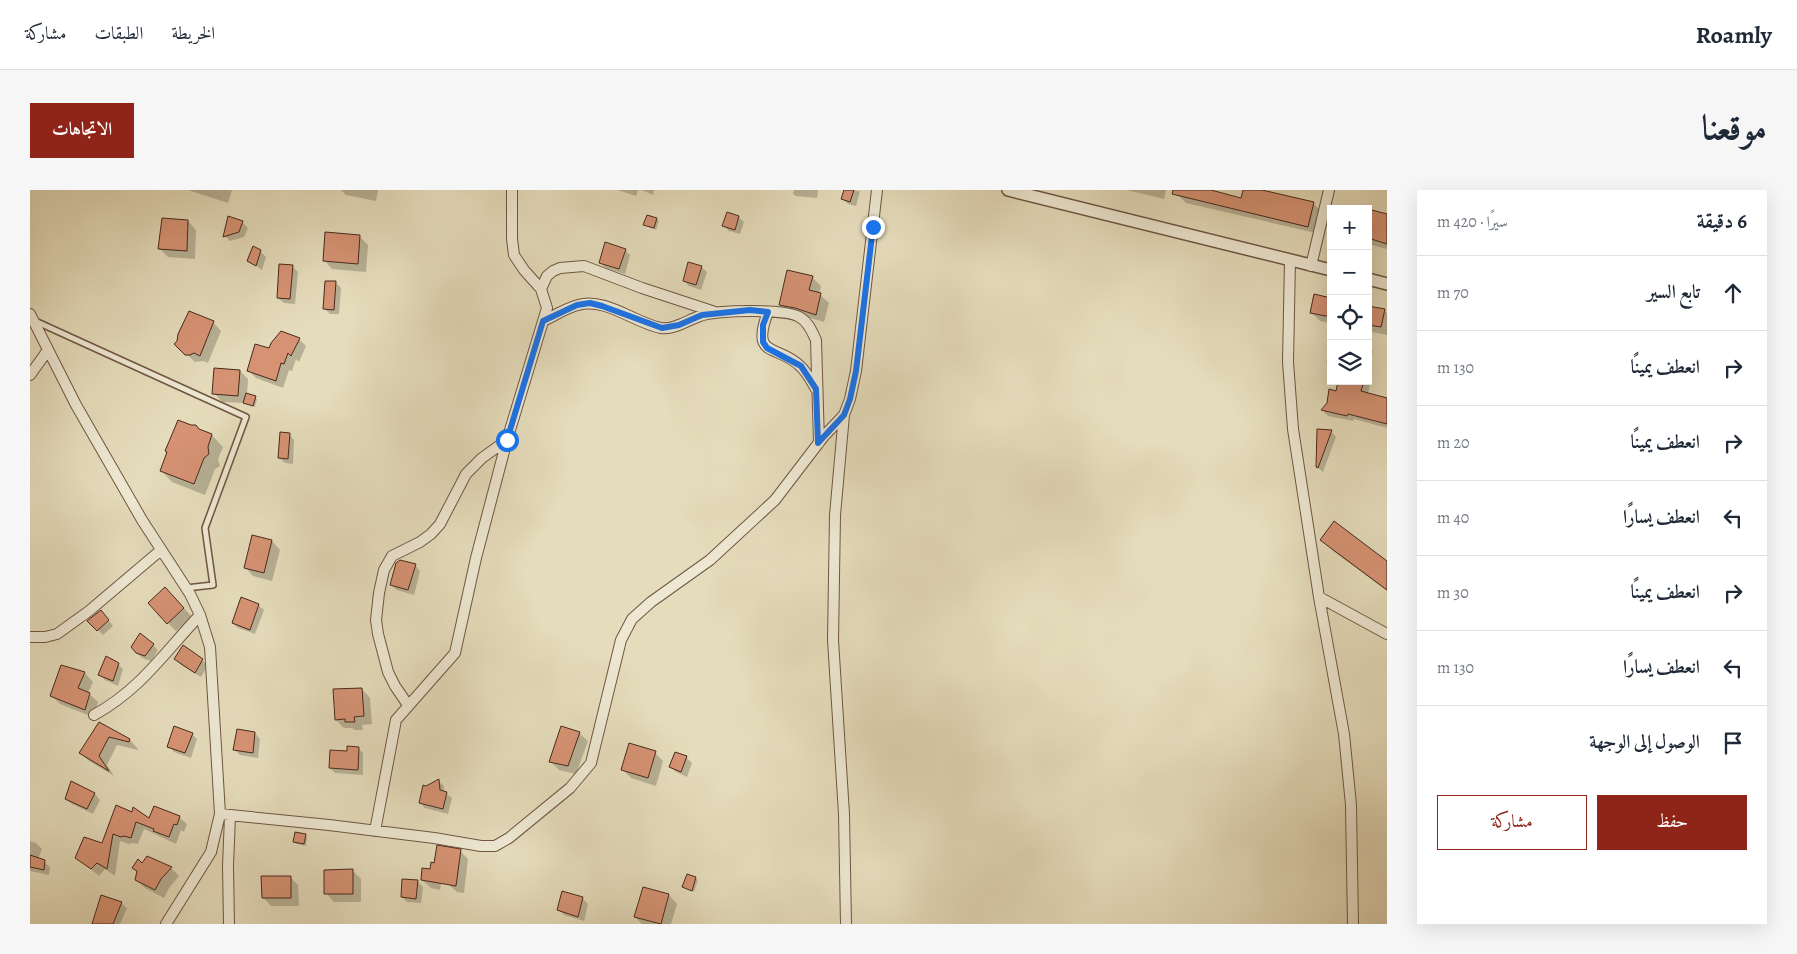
<!DOCTYPE html>
<html lang="ar">
<meta charset="utf-8">
<style>
:root{--surface:#fff;--page:#f6f6f7;--text:#1f2937;--muted:#747a83;--line:#e0e1e3;--accent:#8f2418}
body{margin:0;font-family:Alegreya,Amiri,serif;background:var(--page);color:var(--text);direction:rtl}
.controls{position:absolute;right:15px;top:15px;display:grid;overflow:hidden;border-radius:0px;box-shadow:0 5px 20px #0002}
.controls button{width:45px;height:45px;display:grid;place-items:center;padding:0;border:0;border-bottom:1px solid var(--line);background:var(--surface);color:var(--text);font:25px sans-serif}
.stop{position:absolute;width:15px;height:15px;margin:-11px;border:4px solid #1a73e8;border-radius:50%;background:#fff}
.stop.end{background:#1a73e8;border-color:#fff;box-shadow:0 1px 5px #0008}
.list{margin:0;padding:0;list-style:none}
h2{display:flex;justify-content:space-between;align-items:center;height:65px;margin:0;padding:0 20px;font-size:21px}
h2 small{font-size:16px;font-weight:400;color:var(--muted)}
.list li{display:grid;grid-template-columns:32px 1fr auto;gap:15px;align-items:center;box-sizing:border-box;height:75px;padding:0 20px;border-top:1px solid var(--line)}
.list b{display:block;font-size:19px;white-space:nowrap}
.list em{font-size:16px;font-style:normal;color:var(--muted)}
.actions{display:flex;gap:10px;padding:15px 20px}
.actions a{flex:1;padding:11px 0;border:1px solid var(--accent);border-radius:0px;text-align:center;font-size:18px;color:var(--accent)}
.actions .main{background:var(--accent);color:#fff}
.icon{flex:none;width:28px;height:28px;fill:none;stroke:currentColor;stroke-width:2;stroke-linecap:round;stroke-linejoin:round}
.map{position:relative;flex:none;width:1357px;height:734px;overflow:hidden;direction:ltr;border-radius:0px}
header{display:flex;align-items:center;gap:30px;box-sizing:border-box;height:70px;padding:0 25px;background:var(--surface);border-bottom:1px solid var(--line)}
header strong{font-size:24px}
nav{display:flex;gap:28px;margin-inline-start:auto;font-size:18px}
.intro{display:flex;align-items:center;justify-content:space-between;box-sizing:border-box;height:120px;padding:0 30px}
h1{margin:0;font-size:35px}
.button{padding:12px 22px;border-radius:0px;background:var(--accent);color:#fff;font-size:18px;font-weight:700}
main{display:flex;gap:30px;padding:0 30px}
aside{flex:1;background:var(--surface);border-radius:0px;box-shadow:0 5px 20px #0002}
.map>svg:first-child{display:block}
.shadow{fill:#0003}
.building{fill:#d69374;stroke:#48291c}
.lines{fill:none;stroke-linecap:round;stroke-linejoin:round}
.service-casing{stroke:#6f5644;stroke-width:8}
.minor-casing{stroke:#6f5644;stroke-width:12}
.tertiary-casing{stroke:#6f5644;stroke-width:14}
.service{stroke:#eee8d3;stroke-width:5}
.minor{stroke:#eee8d3;stroke-width:10}
.tertiary{stroke:#eee8d3;stroke-width:11}
.route{stroke:#1a73e8;stroke-width:6}
</style>
<header>
<strong>Roamly</strong>
<nav><a>الخريطة</a><a>الطبقات</a><a>مشاركة</a></nav>
</header>
<div class="intro"><h1>موقعنا</h1><a class="button">الاتجاهات</a></div>
<main>
<aside>
<h2>6 دقيقة<small>سيرًا · 420 m</small></h2>
<ul class="list">
<li><svg class="icon" aria-label="ahead" viewBox="0 0 24 24"><path d="M12 20V5M6 11l6-6 6 6"/></svg><div><b>تابع السير</b></div><em>70 m</em></li>
<li><svg class="icon" aria-label="right" viewBox="0 0 24 24"><path d="M7 20v-9h11M14 6l5 5-5 5"/></svg><div><b>انعطف يمينًا</b></div><em>130 m</em></li>
<li><svg class="icon" aria-label="right" viewBox="0 0 24 24"><path d="M7 20v-9h11M14 6l5 5-5 5"/></svg><div><b>انعطف يمينًا</b></div><em>20 m</em></li>
<li><svg class="icon" aria-label="left" viewBox="0 0 24 24"><path d="M17 20v-9H6M10 6l-5 5 5 5"/></svg><div><b>انعطف يسارًا</b></div><em>40 m</em></li>
<li><svg class="icon" aria-label="right" viewBox="0 0 24 24"><path d="M7 20v-9h11M14 6l5 5-5 5"/></svg><div><b>انعطف يمينًا</b></div><em>30 m</em></li>
<li><svg class="icon" aria-label="left" viewBox="0 0 24 24"><path d="M17 20v-9H6M10 6l-5 5 5 5"/></svg><div><b>انعطف يسارًا</b></div><em>130 m</em></li>
<li><svg class="icon" aria-label="arrive" viewBox="0 0 24 24"><path d="M6 21V4h12l-3 4 3 4H6"/></svg><div><b>الوصول إلى الوجهة</b></div></li>
</ul>
<div class="actions"><a class="main">حفظ</a><a>مشاركة</a></div>
</aside>
<div class="map">
<svg width="1357" height="734" viewBox="0 0 1357 734">
<rect width="100%" height="100%" fill="#e5dcbb"/>
<filter id="stains"><feTurbulence type="fractalNoise" baseFrequency=".004" numOctaves="4"/><feColorMatrix values="0 0 0 0 .2 0 0 0 0 .09 0 0 0 0 .02 0 0 0 .5 -.17"/></filter>
<radialGradient id="worn" r=".72"><stop offset=".6" stop-color="#630" stop-opacity="0"/><stop offset="1" stop-color="#630" stop-opacity=".3"/></radialGradient>
<path class="shadow" d="M158,0H202L198,13Z
M311,0H348L346,11L316,5Z
M588,0H608L606,6Z
M612,0H624L623,5Z
M764,0H788L787,8L766,6L763,4Z
M815,0L830,1L826,16L818,14L813,9Z
M1097,0H1136L1134,9Z
M1149,0H1176L1212,9L1214,0H1226L1283,13L1291,21L1286,43L1156,13L1149,6Z
M1338,20L1357,25V59L1338,54Z
M708,27L714,32L710,44L699,41L694,36Z
M1301,28V48L1297,44Z
M626,29L629,31L626,40L615,35Z
M158,31L166,40L165,69L138,67L129,58Z
M212,32L218,38L214,47L200,51L195,46Z
M329,46L338,55L336,82L302,79L294,70Z
M595,60L600,65L595,84L576,78L570,73Z
M230,61L236,67L232,80L218,70Z
M262,76L268,82L265,114L254,113L248,108Z
M671,77L677,82L671,100L659,96L654,91Z
M782,87L791,96L789,104L799,113L794,132L774,126L758,123L750,115Z
M306,93L311,98L309,124H300L294,118Z
M1301,109V133L1290,131L1282,123Z
M1338,117L1354,120L1357,123V145L1338,141Z
M183,132L191,141L178,173L173,171L165,172L146,154Z
M269,149L276,156L269,172L266,169L262,181L259,180L253,198L226,188L218,180L240,160Z
M1301,154V178L1296,173Z
M1338,157L1343,161L1338,182Z
M210,181L218,189L217,204L227,209L225,217L215,213L192,212L184,203Z
M1310,191H1338L1340,194L1338,204L1357,209V238L1324,229L1323,231L1298,226L1292,220L1307,202Z
M170,240L182,245L193,257L188,269L190,276L185,279L175,305L142,292L131,280Z
M1301,241L1306,247L1293,282L1287,277Z
M259,244L264,250L263,274L255,273L249,268Z
M223,346L242,351L250,360L242,391L223,386L215,377Z
M1291,350L1357,372V401L1303,361Z
M385,375L390,381L384,405L367,400L361,395Z
M144,407L162,427L146,441L138,433Z
M228,415L234,420L225,444L208,438L203,433Z
M76,427L83,436L73,445L59,431Z
M123,455L128,460L121,471L112,468L107,463Z
M153,457L178,475L171,487L151,475L145,469Z
M88,474L93,479L88,496L75,490L70,485Z
M32,477L55,483L63,492L58,503L68,512L63,527L30,514L22,506Z
M332,499L340,508L342,534L332,535L333,540H325L322,538H314L306,530Z
M69,533L100,550L108,559V560L87,555L77,575L84,586L59,571L51,563Z
M225,543L230,549L228,568L210,565L205,560Z
M549,543L558,551L546,584L529,580L521,572Z
M162,544L167,549L161,568L144,562L139,556Z
M328,558L333,563V585L305,583L300,578L318,562Z
M625,563L633,571L626,596L601,588L593,580Z
M646,563L656,567L662,573L657,587L646,582L641,577Z
M408,591L414,596V602L422,608L418,624L395,618L390,613L397,598Z
M42,593L65,604L70,610L63,624L42,614L36,609Z
M87,616L120,629L149,627L157,634L154,642L151,640L146,654L114,639L108,654L102,653L99,654L90,651L85,686L75,679L69,686L47,668L72,654Z
M275,645L277,647L276,656L267,654L264,652Z
M0,651L6,653L12,659L8,670L14,672L20,677L19,685L0,681Z
M430,661L438,669L434,703L427,702L418,694Z
M112,675L141,678L149,686L139,698L134,708L115,698L106,690L108,683L103,678Z
M323,681L331,689V712H304L296,703Z
M260,687L268,695L269,716H241L233,707Z
M665,688L668,690L664,702L654,697Z
M412,689L410,700L401,698L392,690Z
M387,691L393,697L391,713L377,712L372,707Z
M639,705L647,714L641,734H612L605,727Z
M552,708L558,714L554,731L534,725L529,720Z
M91,713L97,718L90,734H73Z"/>
<path class="building" d="M814,0H824L820,12L811,9Z
M1143,0H1181L1211,8L1213,0H1232L1284,12L1278,37L1142,4Z
M1338,19L1357,24V54L1338,48Z
M697,22L709,26L705,40L692,36Z
M617,25L627,28L624,38L613,35Z
M198,26L213,31L209,42L193,47Z
M132,28L158,30L157,61L128,59Z
M295,42L330,45L328,74L293,71Z
M575,52L596,59L589,79L569,73Z
M223,56L231,60L226,76L217,71Z
M658,72L672,76L666,95L653,91Z
M249,74L263,75L260,109L247,108Z
M757,80L783,86L779,100L791,103L786,125L765,118L749,115Z
M295,91H306L304,120L293,119Z
M1284,104L1301,108V127L1280,123Z
M1338,116L1355,119L1351,137L1338,135Z
M159,121L184,131L170,166L164,163L160,165H155L144,154L147,151L148,144Z
M251,141L270,148L261,166L258,163L254,174L251,173L246,191L217,181L225,154L239,158L241,153Z
M184,178L210,180L208,206L182,204Z
M1308,191H1334L1331,201L1357,208V234L1318,224L1317,226L1291,220L1297,213L1299,199L1306,201Z
M216,203L226,206L223,216L213,213Z
M148,230L161,235H166L169,239L182,244L178,257L179,264L174,268L164,294L130,281L137,262L135,261Z
M1287,239L1302,240L1288,278L1286,277Z
M250,242L260,243L258,269L248,268Z
M1304,331L1357,371V400L1290,350Z
M222,345L242,350L234,383L214,378Z
M370,370L386,374L378,400L360,395L366,373Z
M135,397L154,418L137,434L118,413Z
M211,407L229,414L220,440L202,433Z
M71,420L79,430L67,441L57,431Z
M110,443L124,454L115,466L106,463L101,457Z
M153,455L173,469L165,483L144,469Z
M76,466L89,473L83,491L68,485Z
M31,475L55,482L48,498L60,503L55,520L20,506Z
M332,498L334,526L324,527L325,532H315V529L305,530L303,499Z
M69,532L100,549L99,552L79,547L69,566L79,581L49,563Z
M144,536L163,543L155,563L137,557Z
M531,536L550,542L538,576L519,572Z
M207,539L225,542L223,563L203,560Z
M599,553L626,561L618,588L591,580Z
M317,556L329,557L328,580L299,578L300,560L317,561Z
M645,562L657,566L651,582L639,577Z
M409,589L410,600L417,602L413,619L389,613L393,595L396,596Z
M41,591L65,603L57,619L35,609Z
M86,615L102,622L103,617L119,628L124,616L150,626L147,635L144,634L139,647L123,641L124,639L106,632L101,648L94,646L91,647L83,644L77,679L67,673L61,679L45,668L54,647L72,653Z
M265,642L276,644L274,654L263,652Z
M407,655L431,659L426,696L391,690L392,678L400,679L401,672L404,673Z
M0,665L15,670L14,680L0,677Z
M117,666L142,677L131,689L125,700L105,690L107,681L102,678L108,669L112,673Z
M323,679V704H294V680Z
M657,684L666,687L662,701L652,697Z
M231,686H261V708H232Z
M372,689L388,690L386,709L371,707Z
M613,697L639,704L631,734L604,727Z
M532,701L553,707L548,727L527,720Z
M71,705L92,712L83,734H62Z"/>
<g class="lines">
<defs>
<path id="service" d="M5,131L216,227L175,338L183,395L156,398"/>
<path id="minor" d="M1260,70L1258,172L1263,239L1289,407L1314,544L1321,615L1323,734
M1281,76L1299,0
M511,99L517,86L523,81L530,78L554,76L612,98L685,122
M738,122C720,169 748,154 770,176C777,182 781,191 786,199
M0,124L46,215L112,330L160,404L170,425L180,457L190,624L181,662L136,734
M513,131C524,126 536,118 548,115C575,107 605,133 631,138C644,140 658,130 670,126C686,120 758,118 771,128C779,133 782,142 786,150L789,253
M0,185L18,160
M814,225L805,325L803,450L814,624L816,734
M1289,407L1357,444
M0,447H15L27,444L59,421L131,360
M378,515L365,496L358,482L348,444L346,430L349,403L354,380L362,366L390,352L401,344L410,334L436,284L452,268L477,250
M64,525C111,499 134,463 170,425
M190,624L299,635L404,648L451,656H465L479,648L540,598L561,573L591,450L602,429L621,412L680,370L745,310L794,246L814,225L820,209L826,181L847,0
M345,641L366,530L425,463L446,368L477,250L517,118L511,99L494,80L484,65L482,49V0
M199,734L198,676L200,626"/>
<path id="tertiary" d="M978,0L1301,80
M1338,89L1357,94"/>
</defs>
<use href="#service" class="service-casing"/>
<use href="#minor" class="minor-casing"/>
<use href="#tertiary" class="tertiary-casing"/>
<use href="#service" class="service"/>
<use href="#minor" class="minor"/>
<use href="#tertiary" class="tertiary"/>
</g>
<g class="lines">
<path class="route" d="M477,250L513,131L547,115L560,113L572,116L632,138L649,135L672,125L720,120L738,122L733,135V152L737,158L771,176L786,199L788,253L814,225L820,209L826,181L843,37"/>
</g>
<rect width="100%" height="100%" filter="url(#stains)"/>
<rect width="100%" height="100%" fill="url(#worn)"/>
</svg>
<div class="controls">
<button>+</button>
<button>−</button>
<button><svg class="icon" aria-label="locate" viewBox="0 0 24 24"><circle cx="12" cy="12" r="6"/><path d="M12 2v4M12 18v4M2 12h4M18 12h4"/></svg></button>
<button><svg class="icon" aria-label="layers" viewBox="0 0 24 24"><path d="M12 4l9 5-9 5-9-5zM3 14l9 5 9-5"/></svg></button>
</div>
<div class="stop" style="left:477px;top:250px"></div>
<div class="stop end" style="left:843px;top:37px"></div>
</div>
</main>
